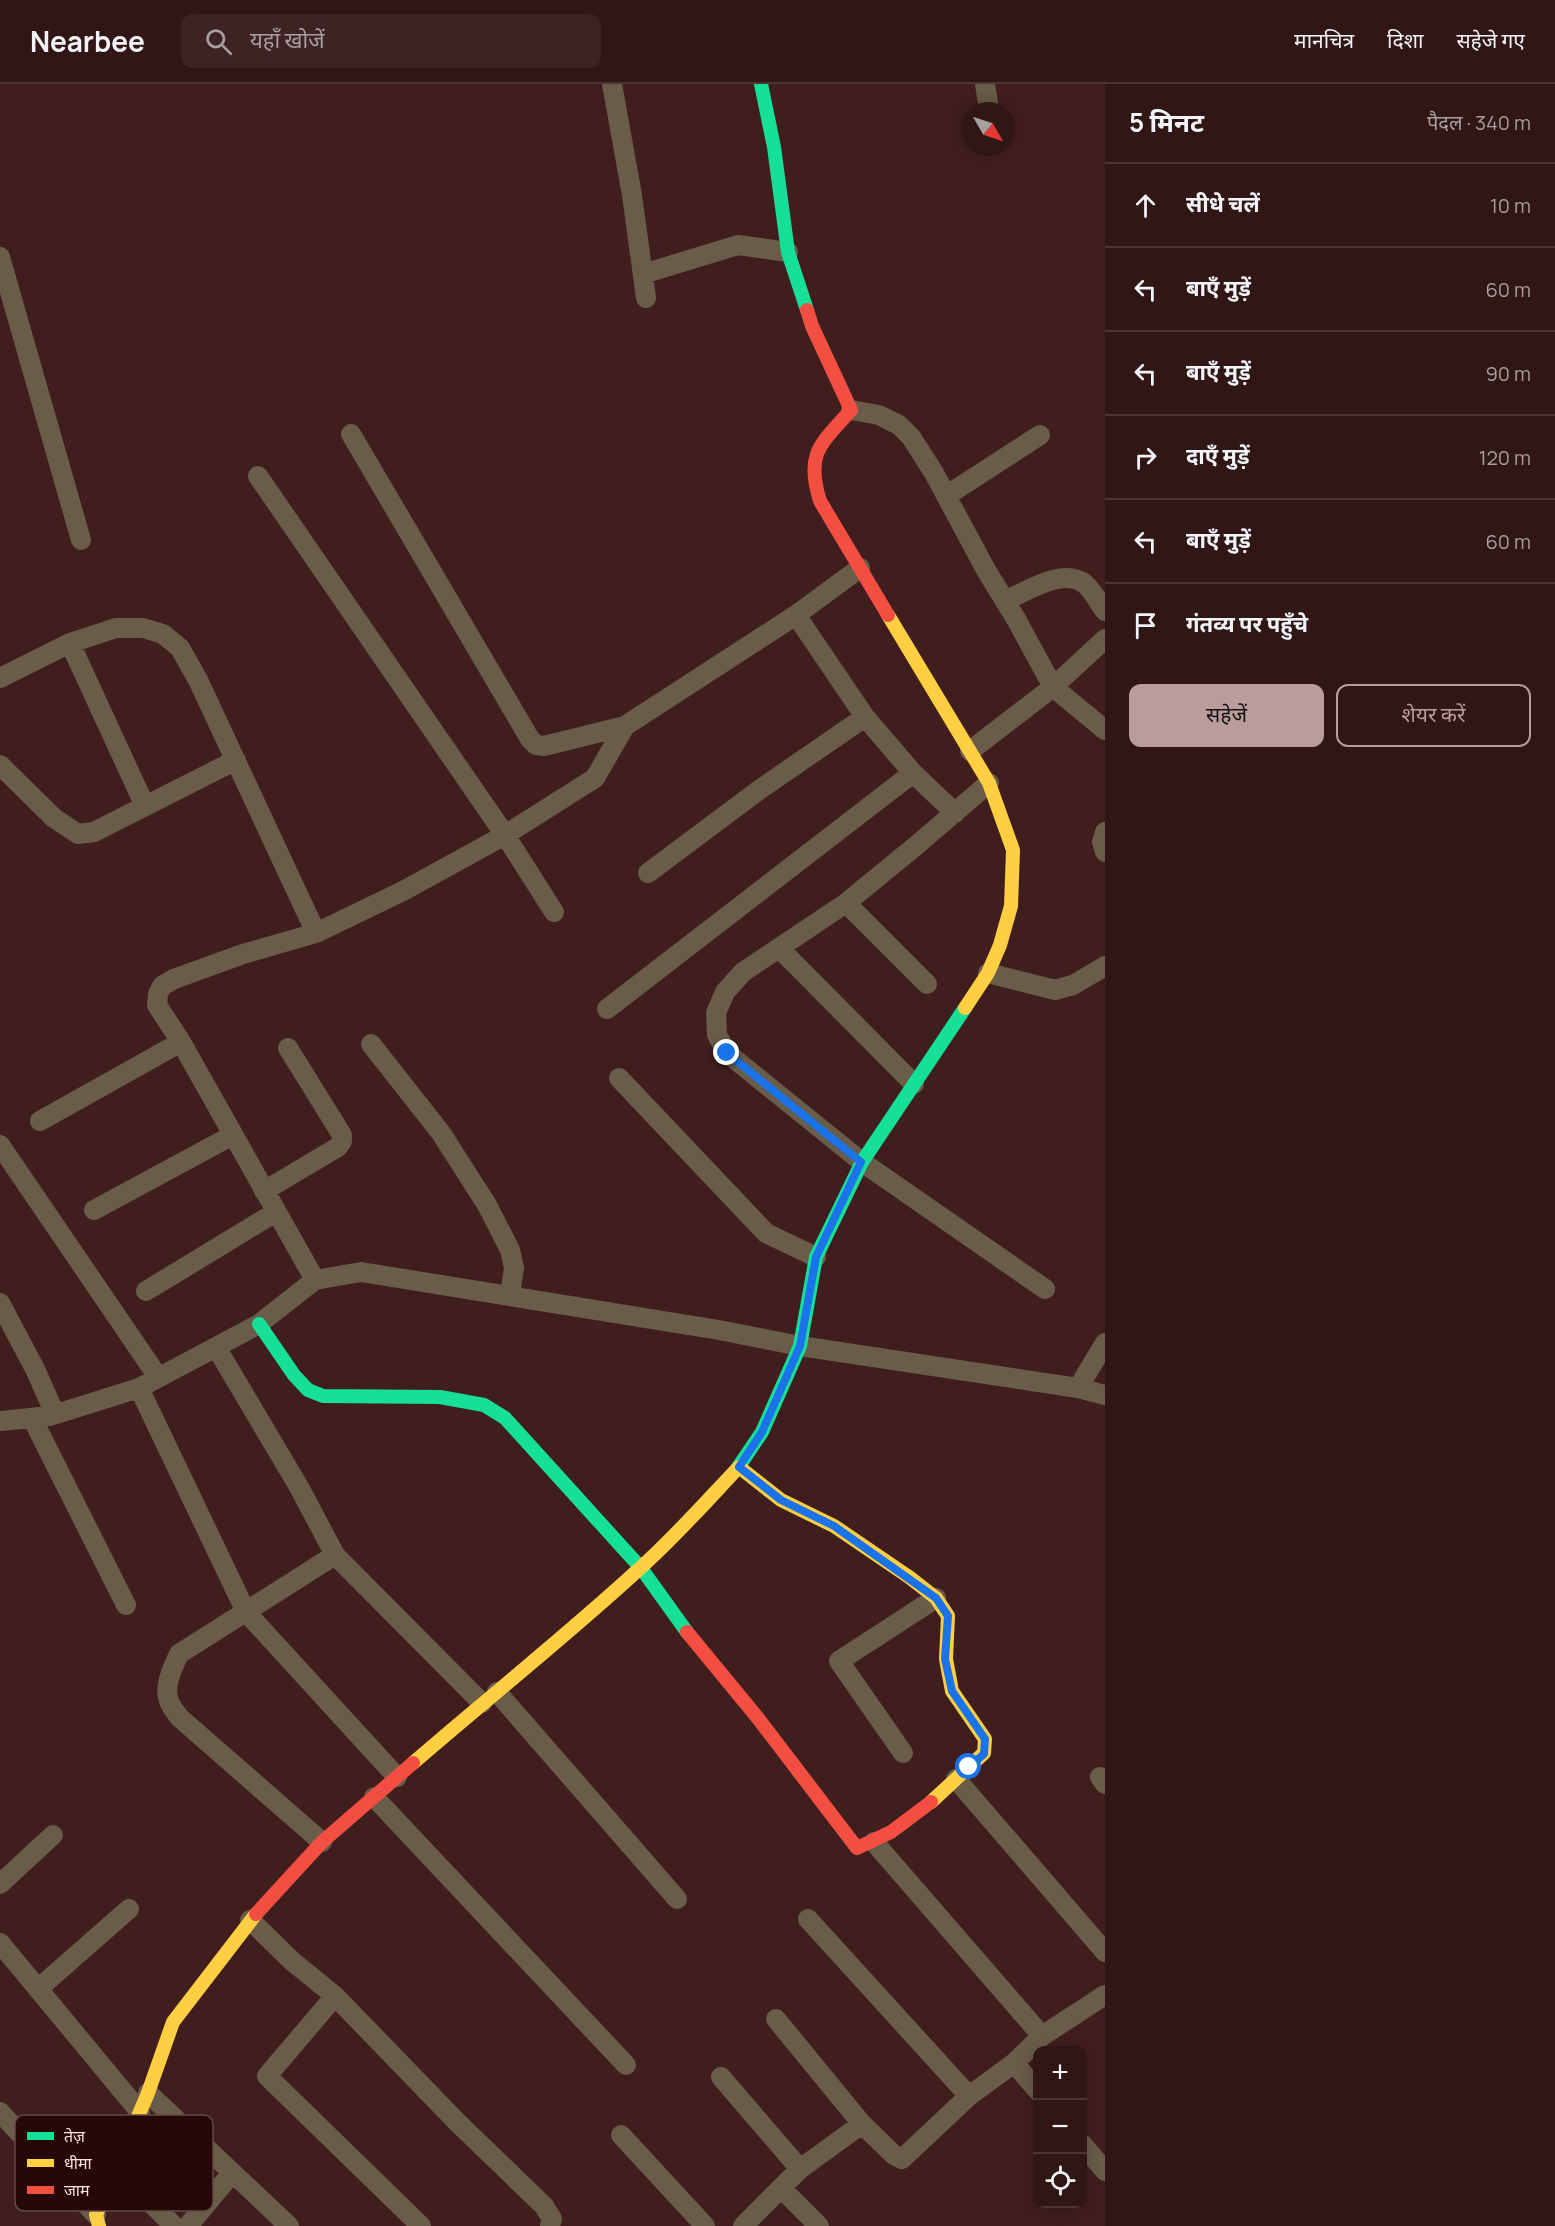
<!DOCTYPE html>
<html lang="hi">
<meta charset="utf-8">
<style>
:root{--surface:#311616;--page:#3d2323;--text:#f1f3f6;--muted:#a89fa1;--line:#4c3535;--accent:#ba9d9b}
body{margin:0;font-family:Manrope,"Noto Sans Devanagari",sans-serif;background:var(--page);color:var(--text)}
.controls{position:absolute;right:18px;bottom:18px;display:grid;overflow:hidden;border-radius:12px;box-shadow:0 3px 15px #0003}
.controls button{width:54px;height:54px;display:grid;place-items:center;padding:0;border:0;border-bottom:2px solid var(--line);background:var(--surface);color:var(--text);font:30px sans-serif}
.compass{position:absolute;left:961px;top:18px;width:54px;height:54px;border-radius:50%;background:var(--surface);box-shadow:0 3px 15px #0003;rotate:129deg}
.stop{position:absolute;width:18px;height:18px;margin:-14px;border:4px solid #1a73e8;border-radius:50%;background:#fff}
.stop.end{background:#1a73e8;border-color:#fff;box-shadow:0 2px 6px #0008}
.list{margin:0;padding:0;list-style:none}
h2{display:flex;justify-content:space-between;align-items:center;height:78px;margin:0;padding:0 24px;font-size:26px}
h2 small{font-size:20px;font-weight:400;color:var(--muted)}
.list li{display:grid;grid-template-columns:39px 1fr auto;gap:18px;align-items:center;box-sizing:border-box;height:84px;padding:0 24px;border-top:2px solid var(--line)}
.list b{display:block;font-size:22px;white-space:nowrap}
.list em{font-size:20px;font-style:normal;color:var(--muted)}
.actions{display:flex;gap:12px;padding:18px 24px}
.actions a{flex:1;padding:14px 0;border:2px solid var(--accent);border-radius:12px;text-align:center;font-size:21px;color:var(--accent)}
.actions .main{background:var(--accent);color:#111}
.icon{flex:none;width:33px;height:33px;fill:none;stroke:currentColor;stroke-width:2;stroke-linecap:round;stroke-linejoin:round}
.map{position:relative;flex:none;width:1105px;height:2142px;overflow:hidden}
header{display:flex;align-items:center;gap:36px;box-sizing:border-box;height:84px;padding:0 30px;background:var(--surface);border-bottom:2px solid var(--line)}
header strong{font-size:28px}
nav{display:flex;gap:33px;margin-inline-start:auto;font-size:21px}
.search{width:420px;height:54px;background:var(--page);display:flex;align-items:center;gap:15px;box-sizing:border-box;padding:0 21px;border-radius:12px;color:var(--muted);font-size:22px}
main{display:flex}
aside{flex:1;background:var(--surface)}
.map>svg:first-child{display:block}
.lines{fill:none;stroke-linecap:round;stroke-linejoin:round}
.street{stroke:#695c49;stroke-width:20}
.fast{stroke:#16e098;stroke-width:14}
.slow{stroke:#ffcf43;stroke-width:14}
.jam{stroke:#f24e42;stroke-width:14}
.route{stroke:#1a73e8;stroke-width:8}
.key{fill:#250908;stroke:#654a48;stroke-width:1.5}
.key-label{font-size:16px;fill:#fbe1de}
</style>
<header>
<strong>Nearbee</strong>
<div class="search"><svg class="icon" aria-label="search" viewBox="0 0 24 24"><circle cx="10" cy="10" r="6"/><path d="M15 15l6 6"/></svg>यहाँ खोजें</div>
<nav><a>मानचित्र</a><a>दिशा</a><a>सहेजे गए</a></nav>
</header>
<main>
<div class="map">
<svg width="1105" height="2142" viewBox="0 0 1105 2142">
<rect width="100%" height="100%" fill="#411e1e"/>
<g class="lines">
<path class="street" d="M612,0L632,111L646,214
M985,0L988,19
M0,173L81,456
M643,190L738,161L788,168
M851,326L879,331L899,341L911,353L934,389L986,486L1016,535L1053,603L1105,646
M351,350L530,655L536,661L544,662L625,642
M258,392L505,751L554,828
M946,412L1040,351
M1005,517C1027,507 1063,483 1085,500C1093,507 1099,519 1105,527
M796,531L860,484
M0,594L70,559
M970,667L1053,603L1105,555
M0,681L54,734L78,750L94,748L236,676
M989,699L918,760L846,819L743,888L725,908L716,929L717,951L727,969L862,1078L1045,1205
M145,722L70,559L116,544H143L163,550L180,564L198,596L316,849
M1105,748L1102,758L1105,768
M648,789L759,706L865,633
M846,819L927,900
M779,864L914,1000
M988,889L1055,906L1073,901L1105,882
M607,925L913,689
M371,960L441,1049L487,1121L510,1166L514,1184L510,1211
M619,994L766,1149L816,1173
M40,1037L181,958
M0,1061L158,1293
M264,1107L338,1063L342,1057V1051L288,964
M94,1126L233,1051
M315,1196L181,958L157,921L158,910L162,902L174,895L243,870L316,849L403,807L505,751L595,694L625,642L796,531L865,633L913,689L955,729
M146,1207L276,1128
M0,1219L35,1285L55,1330
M216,1263L299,1403L335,1471L482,1619
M139,1304L246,1528L397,1693
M1078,1304L1105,1259
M32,1334L126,1521
M0,1337L50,1332L139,1304L259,1240L315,1196L361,1188L719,1246L800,1262L1078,1304L1105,1311
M497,1608L677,1815
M903,1669L839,1577L936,1514
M1100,1693L1105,1700
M956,1695L1105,1868
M374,1713L626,1981
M322,1758L180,1634C176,1629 171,1623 169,1617C163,1603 173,1583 179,1570L335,1471
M874,1758L1042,1952
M0,1800L53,1751
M808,1835L969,2012
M250,1836L292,1877L335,1912L458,2039L544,2122L552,2135L550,2142
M0,1859L140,2028
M39,1904L129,1825
M335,1912L267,1992L421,2142
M776,1935L862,2040L894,2071L902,2075L969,2012L1014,1979L1042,1952L1105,1911
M1014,1979L1038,2007
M721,1993L800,2085
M148,2009L289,2142
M0,2028L96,2131
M621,2051L705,2142
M1082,2060L1105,2087
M117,2085L174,2142
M781,2104L819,2142
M188,2142L232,2089
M743,2142L800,2085L862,2040"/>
<path class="fast" d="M761,0L774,63L788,168L807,226
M259,1240L294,1291L308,1306L323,1312L440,1313L484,1321L505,1334L641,1484L687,1548
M737,1385L762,1348L800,1262L816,1173L862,1078L965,924"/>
<path class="slow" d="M888,531L989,699L1013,766L1011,822L1000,861L988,889L965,924
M739,1383L781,1416L834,1442L909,1493L936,1514L948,1532L946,1575L952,1607L985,1655L984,1669L931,1718
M413,1679C488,1614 565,1553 638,1486C673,1455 705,1419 737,1385
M99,2142L96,2131L148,2009L173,1938L256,1830"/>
<path class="jam" d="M807,226L812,242L851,326C821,360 805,369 820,417L888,531
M687,1548L757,1633L857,1764L891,1748L931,1718
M256,1830L322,1758L413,1679"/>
</g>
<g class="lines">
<path class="route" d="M727,969L861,1078L816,1173L800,1262L762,1348L739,1383L781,1416L834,1442L936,1514L948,1532L945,1575L952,1607L985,1655L984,1670L969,1683"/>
</g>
<rect x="15" y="2031" width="198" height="96" rx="9" class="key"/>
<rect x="27" y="2048" width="27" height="8" fill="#16e098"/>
<rect x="27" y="2075" width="27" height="8" fill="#ffcf43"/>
<rect x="27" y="2102" width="27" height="8" fill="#f24e42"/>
<g class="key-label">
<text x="64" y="2058">तेज़</text>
<text x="64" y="2085">धीमा</text>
<text x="64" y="2112">जाम</text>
</g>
</svg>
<div class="controls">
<button>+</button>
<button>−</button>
<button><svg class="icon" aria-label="locate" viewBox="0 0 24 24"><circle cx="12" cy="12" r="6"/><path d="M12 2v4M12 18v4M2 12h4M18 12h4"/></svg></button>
</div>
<svg class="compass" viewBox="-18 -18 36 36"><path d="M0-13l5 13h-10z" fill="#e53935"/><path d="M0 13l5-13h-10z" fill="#a89fa1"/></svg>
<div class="stop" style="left:969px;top:1683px"></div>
<div class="stop end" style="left:727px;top:969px"></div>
</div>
<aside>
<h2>5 मिनट<small>पैदल · 340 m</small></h2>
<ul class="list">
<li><svg class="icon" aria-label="ahead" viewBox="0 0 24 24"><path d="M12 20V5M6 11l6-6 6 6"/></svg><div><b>सीधे चलें</b></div><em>10 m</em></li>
<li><svg class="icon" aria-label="left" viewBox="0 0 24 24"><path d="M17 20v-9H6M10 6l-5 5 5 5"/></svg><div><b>बाएँ मुड़ें</b></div><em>60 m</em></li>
<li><svg class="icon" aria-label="left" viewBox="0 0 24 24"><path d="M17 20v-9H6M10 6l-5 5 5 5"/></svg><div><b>बाएँ मुड़ें</b></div><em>90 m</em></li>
<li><svg class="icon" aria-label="right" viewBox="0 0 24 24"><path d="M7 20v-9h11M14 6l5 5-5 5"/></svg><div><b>दाएँ मुड़ें</b></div><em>120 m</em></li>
<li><svg class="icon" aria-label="left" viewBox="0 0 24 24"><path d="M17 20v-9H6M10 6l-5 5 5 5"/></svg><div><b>बाएँ मुड़ें</b></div><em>60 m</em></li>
<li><svg class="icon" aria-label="arrive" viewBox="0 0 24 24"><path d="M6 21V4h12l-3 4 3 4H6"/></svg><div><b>गंतव्य पर पहुँचे</b></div></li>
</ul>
<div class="actions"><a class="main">सहेजें</a><a>शेयर करें</a></div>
</aside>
</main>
